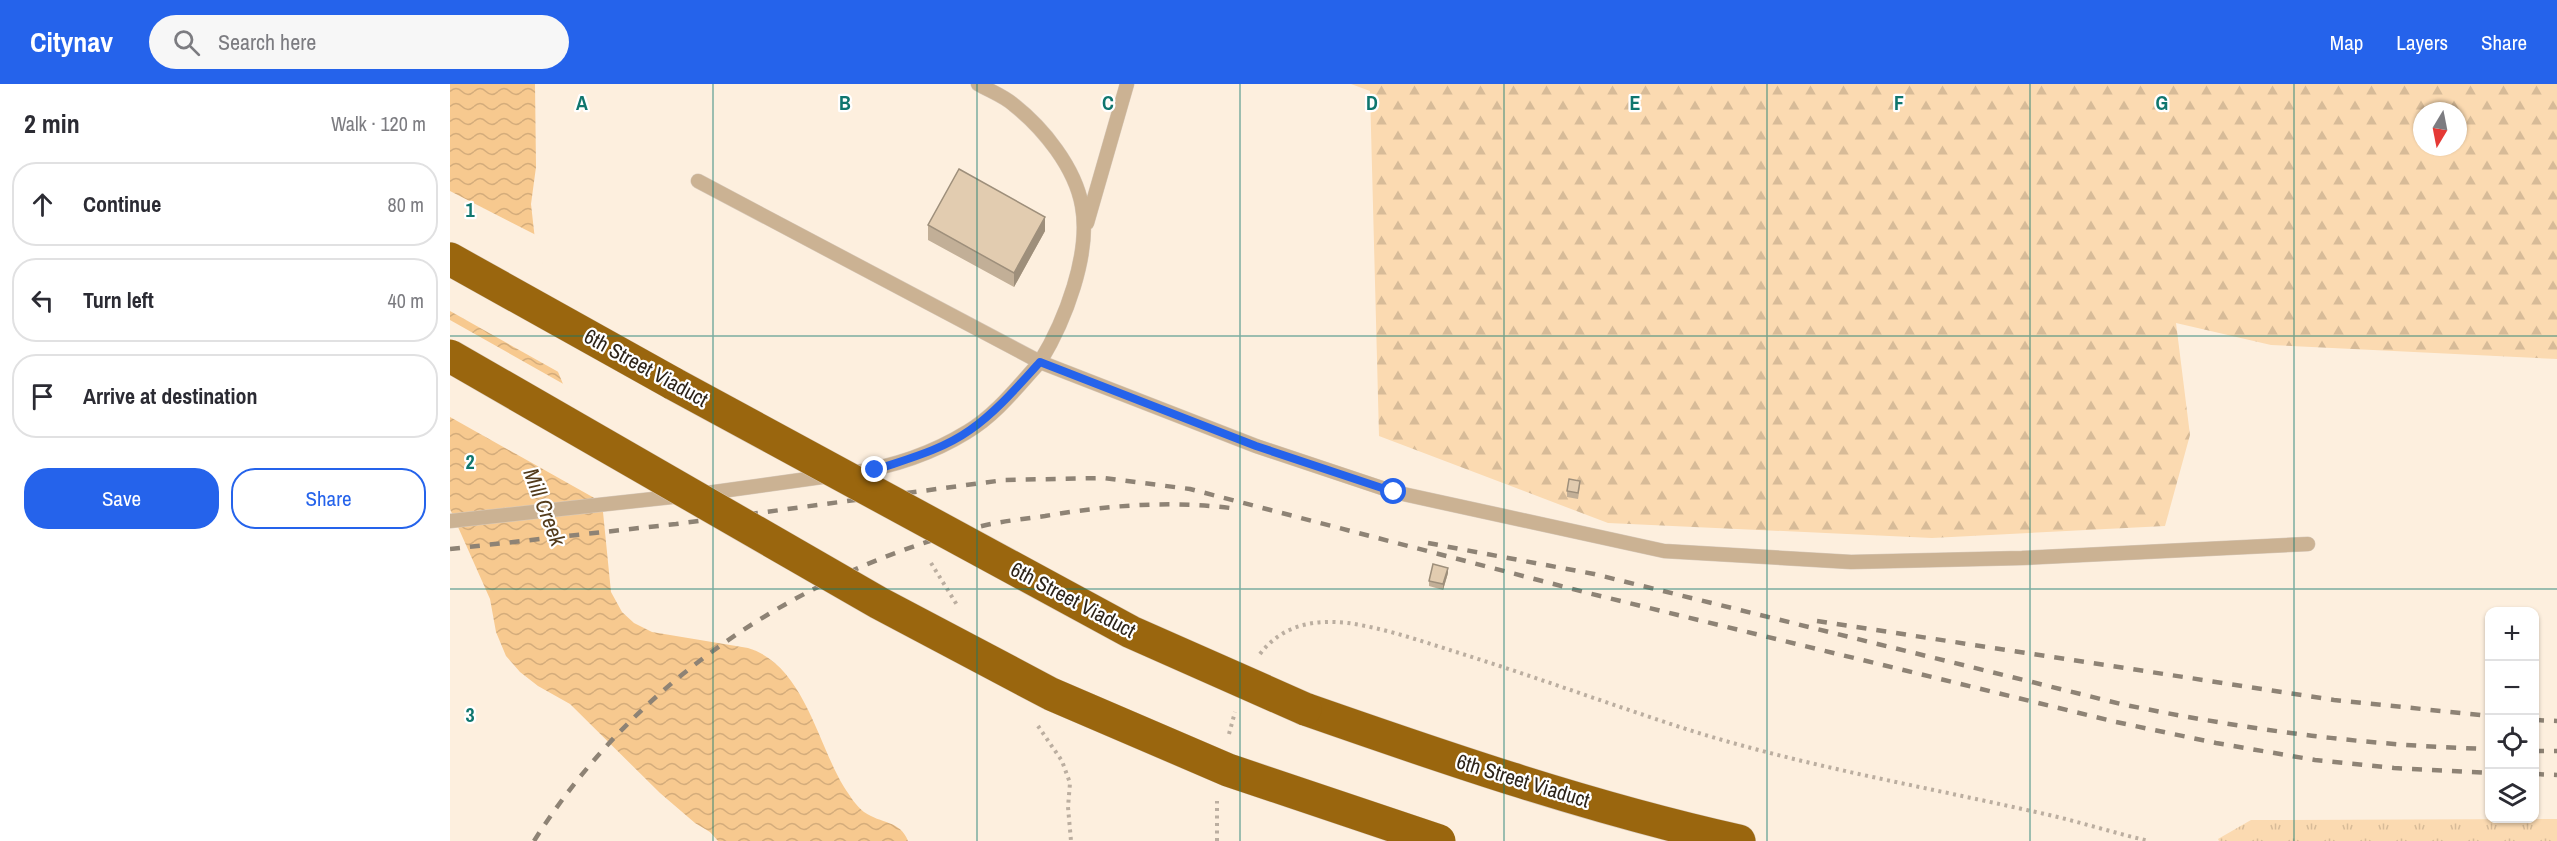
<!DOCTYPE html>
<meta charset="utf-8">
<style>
:root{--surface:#fff;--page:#f7f7f7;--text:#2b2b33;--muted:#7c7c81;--line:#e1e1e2;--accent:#2563eb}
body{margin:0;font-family:"Archivo Narrow",sans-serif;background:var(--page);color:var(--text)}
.controls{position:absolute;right:18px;bottom:18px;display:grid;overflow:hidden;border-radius:12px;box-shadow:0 2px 4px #0004}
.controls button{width:54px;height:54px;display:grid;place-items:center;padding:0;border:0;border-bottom:2px solid var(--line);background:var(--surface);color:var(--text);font:30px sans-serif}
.compass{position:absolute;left:1963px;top:18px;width:54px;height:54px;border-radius:50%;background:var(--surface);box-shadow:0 2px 4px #0004;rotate:190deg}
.stop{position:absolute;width:18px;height:18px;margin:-14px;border:4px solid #2563eb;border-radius:50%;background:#fff}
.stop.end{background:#2563eb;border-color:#fff;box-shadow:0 2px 6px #0008}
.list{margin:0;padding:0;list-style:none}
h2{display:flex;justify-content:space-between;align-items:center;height:78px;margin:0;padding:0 24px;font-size:26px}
h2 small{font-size:20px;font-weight:400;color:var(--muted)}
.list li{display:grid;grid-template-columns:39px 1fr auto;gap:18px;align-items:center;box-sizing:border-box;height:84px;margin:0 12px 12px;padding:0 12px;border:2px solid var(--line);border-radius:24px}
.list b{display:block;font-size:22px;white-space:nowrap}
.list em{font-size:20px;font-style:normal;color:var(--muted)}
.actions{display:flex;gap:12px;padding:18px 24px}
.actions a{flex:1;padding:14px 0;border:2px solid var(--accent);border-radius:24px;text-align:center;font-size:21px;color:var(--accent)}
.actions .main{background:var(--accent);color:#fff}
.icon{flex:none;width:33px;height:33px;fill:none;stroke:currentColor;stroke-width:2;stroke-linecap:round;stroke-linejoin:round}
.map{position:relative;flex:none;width:2107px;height:757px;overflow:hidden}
header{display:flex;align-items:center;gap:36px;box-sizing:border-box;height:84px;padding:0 30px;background:var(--accent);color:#fff}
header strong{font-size:28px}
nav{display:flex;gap:33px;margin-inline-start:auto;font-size:21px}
.search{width:420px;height:54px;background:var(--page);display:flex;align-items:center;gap:15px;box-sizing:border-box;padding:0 21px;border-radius:33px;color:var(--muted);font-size:22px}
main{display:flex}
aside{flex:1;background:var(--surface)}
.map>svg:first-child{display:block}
.grass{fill:url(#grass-tufts)}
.forest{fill:url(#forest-firs);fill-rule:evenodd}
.water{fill:url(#water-waves)}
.pier{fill:#fdefde}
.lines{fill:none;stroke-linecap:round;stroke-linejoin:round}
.service-casing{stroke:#d8cabb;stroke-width:15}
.motorway-casing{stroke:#d8cabb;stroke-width:34}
.path{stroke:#bbaea0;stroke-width:4;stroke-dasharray:3 4.5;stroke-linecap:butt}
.service{stroke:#cbb293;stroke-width:14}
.motorway{stroke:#9a660e;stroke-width:33}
.rail{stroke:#8e8375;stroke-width:4.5;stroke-dasharray:10 10;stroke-linecap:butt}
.motorway-bridge-casing{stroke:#d8cabb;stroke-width:34;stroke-linecap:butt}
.motorway-bridge{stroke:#9a660e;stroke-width:33}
.wall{fill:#c2af97}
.shaded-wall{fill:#9e8f7b}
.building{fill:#e2ccb0;stroke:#9e8f7b;stroke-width:1.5}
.route{stroke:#2563eb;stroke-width:8}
.grid{fill:none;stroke:#0f766e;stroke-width:1.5;stroke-opacity:0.55}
.labels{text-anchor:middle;stroke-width:4.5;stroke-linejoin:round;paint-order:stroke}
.street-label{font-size:21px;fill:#2d241a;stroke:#fff}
.water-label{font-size:22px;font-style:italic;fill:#533b1b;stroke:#fff}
.grid-label{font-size:20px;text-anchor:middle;font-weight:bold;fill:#0f766e;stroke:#fff;stroke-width:4.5;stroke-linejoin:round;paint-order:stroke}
</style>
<header>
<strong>Citynav</strong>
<div class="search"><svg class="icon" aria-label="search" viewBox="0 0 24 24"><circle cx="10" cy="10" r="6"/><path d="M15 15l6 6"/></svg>Search here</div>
<nav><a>Map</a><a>Layers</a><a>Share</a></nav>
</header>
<main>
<aside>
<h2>2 min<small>Walk · 120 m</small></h2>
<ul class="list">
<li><svg class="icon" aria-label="ahead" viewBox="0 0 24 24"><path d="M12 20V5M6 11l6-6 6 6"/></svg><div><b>Continue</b></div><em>80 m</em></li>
<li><svg class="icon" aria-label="left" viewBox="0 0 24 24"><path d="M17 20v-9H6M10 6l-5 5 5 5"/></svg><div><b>Turn left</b></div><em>40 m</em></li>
<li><svg class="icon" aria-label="arrive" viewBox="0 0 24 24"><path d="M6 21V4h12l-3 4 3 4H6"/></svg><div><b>Arrive at destination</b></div></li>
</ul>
<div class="actions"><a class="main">Save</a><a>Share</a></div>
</aside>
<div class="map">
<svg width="2107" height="757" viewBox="0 0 2107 757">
<defs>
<pattern id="grass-tufts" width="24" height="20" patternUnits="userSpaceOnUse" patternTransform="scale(1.5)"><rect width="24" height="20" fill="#fbdab1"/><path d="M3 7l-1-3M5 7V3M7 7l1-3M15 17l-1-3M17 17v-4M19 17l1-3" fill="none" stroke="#d7bb98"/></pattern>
<pattern id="forest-firs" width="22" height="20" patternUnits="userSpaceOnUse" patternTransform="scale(1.5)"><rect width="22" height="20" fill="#fbdab1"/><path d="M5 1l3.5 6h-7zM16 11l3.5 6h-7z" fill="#d7bb98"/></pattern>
<pattern id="water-waves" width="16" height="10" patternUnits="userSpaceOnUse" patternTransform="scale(1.5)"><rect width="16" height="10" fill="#f7c98f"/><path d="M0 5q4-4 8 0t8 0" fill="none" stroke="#d4ac7b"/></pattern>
</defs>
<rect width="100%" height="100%" fill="#fdefde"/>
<path class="grass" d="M2107,735V757H1769L1768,755L1801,736Z"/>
<path class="forest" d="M901,0H2107V275L1821,261L1726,239L1740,351L1715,442L1482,454L1158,439L929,352L920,7ZM1972,27H2008V63H1972Z"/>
<path class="water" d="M0,0H85L86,83L81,120L85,156L104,278L149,388L161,508L172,528L184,539L202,548L298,564C354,581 367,659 394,703C400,712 406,722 414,728C431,740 450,736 458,757H268L260,748L245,739L210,709L120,620L88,602L70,588L56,572L46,548L40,515L0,425Z"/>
<path class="pier" d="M0,107L88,152L107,277L112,290L0,227Z
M0,236L117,302L152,387L155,420L0,333Z"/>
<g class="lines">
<defs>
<path id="service" d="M528,0C540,7 554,12 564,21C593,44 625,83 632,122C641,170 615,237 590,278L806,362L944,408L1214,467L1401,478L1572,474L1858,460
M248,97L590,278C568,302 546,331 517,348C483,369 441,383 401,389
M637,139L677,0
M250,410L379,392
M0,437L231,412"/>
<path id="motorway" d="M0,175L224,300
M855,625C998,675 1141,724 1289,757"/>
</defs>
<use href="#service" class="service-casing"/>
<use href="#motorway" class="motorway-casing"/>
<path class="path" d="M481,479L507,521
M810,570C832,541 864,535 898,539C934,544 971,557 1006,568C1083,592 1159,620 1236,645C1349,681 1466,701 1581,727C1621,735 1660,748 1699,757
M588,642L612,677L620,699L618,723L621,757
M779,650L785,628
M767,757V717"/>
<use href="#service" class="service"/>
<use href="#motorway" class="motorway"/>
<path class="rail" d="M978,459L1144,490L1671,620C1792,645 1916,662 2040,665
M0,465L226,440L554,396L653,394L740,405L1138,509L1666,638L1766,659L1865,676L1944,684L2040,689
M1367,537L1884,616L2040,632
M2084,636L2107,637
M2084,667H2107
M2084,690L2107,691
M84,757C185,597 349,488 532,442C552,437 574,435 595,432C659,421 723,416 788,425"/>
<defs>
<path id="motorway-bridge" d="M0,272L429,519L601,610L778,686L989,757
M224,300L681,548L855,625"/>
</defs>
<use href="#motorway-bridge" class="motorway-bridge-casing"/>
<use href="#motorway-bridge" class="motorway-bridge"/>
</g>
<path class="wall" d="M478,141L595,147L564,203L478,156Z
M1130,402L1128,415L1117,413V407Z
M998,489L993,506L979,502V497Z"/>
<path class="shaded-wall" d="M595,133V147L564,203V189Z
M998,484V489L993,506V500Z"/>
<path class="building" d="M509,85L595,133L564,189L478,141Z
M1119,395L1130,397L1128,409L1117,407Z
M983,480L998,484L993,500L979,497Z"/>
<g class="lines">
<path class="route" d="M425,386C457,375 492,366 520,346C546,328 568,302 590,278L806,362L944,408"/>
</g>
<path class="grid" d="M263,0V757M527,0V757M790,0V757M1054,0V757M1317,0V757M1580,0V757M1844,0V757M0,252H2107M0,505H2107"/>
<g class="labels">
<g class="street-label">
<text transform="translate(196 284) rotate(29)" y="7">6th Street Viaduct</text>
<text transform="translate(623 516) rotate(28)" y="7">6th Street Viaduct</text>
<text transform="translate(1073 697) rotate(17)" y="7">6th Street Viaduct</text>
</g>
<g class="water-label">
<text transform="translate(95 423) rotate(69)" y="8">Mill Creek</text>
</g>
</g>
<g class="grid-label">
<text x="132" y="26">A</text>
<text x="395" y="26">B</text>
<text x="658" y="26">C</text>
<text x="922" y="26">D</text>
<text x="1185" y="26">E</text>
<text x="1449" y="26">F</text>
<text x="1712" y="26">G</text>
<text x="20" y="133">1</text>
<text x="20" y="385">2</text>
<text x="20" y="638">3</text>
</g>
</svg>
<div class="controls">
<button>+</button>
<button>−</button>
<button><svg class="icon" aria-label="locate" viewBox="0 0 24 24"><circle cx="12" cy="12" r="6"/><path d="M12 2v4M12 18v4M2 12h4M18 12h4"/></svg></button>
<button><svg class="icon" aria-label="layers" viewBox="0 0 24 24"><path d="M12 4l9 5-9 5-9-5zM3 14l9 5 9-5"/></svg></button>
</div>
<svg class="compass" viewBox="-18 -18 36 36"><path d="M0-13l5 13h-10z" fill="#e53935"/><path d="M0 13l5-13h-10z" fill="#7c7c81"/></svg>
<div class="stop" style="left:944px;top:408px"></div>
<div class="stop end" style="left:425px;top:386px"></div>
</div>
</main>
